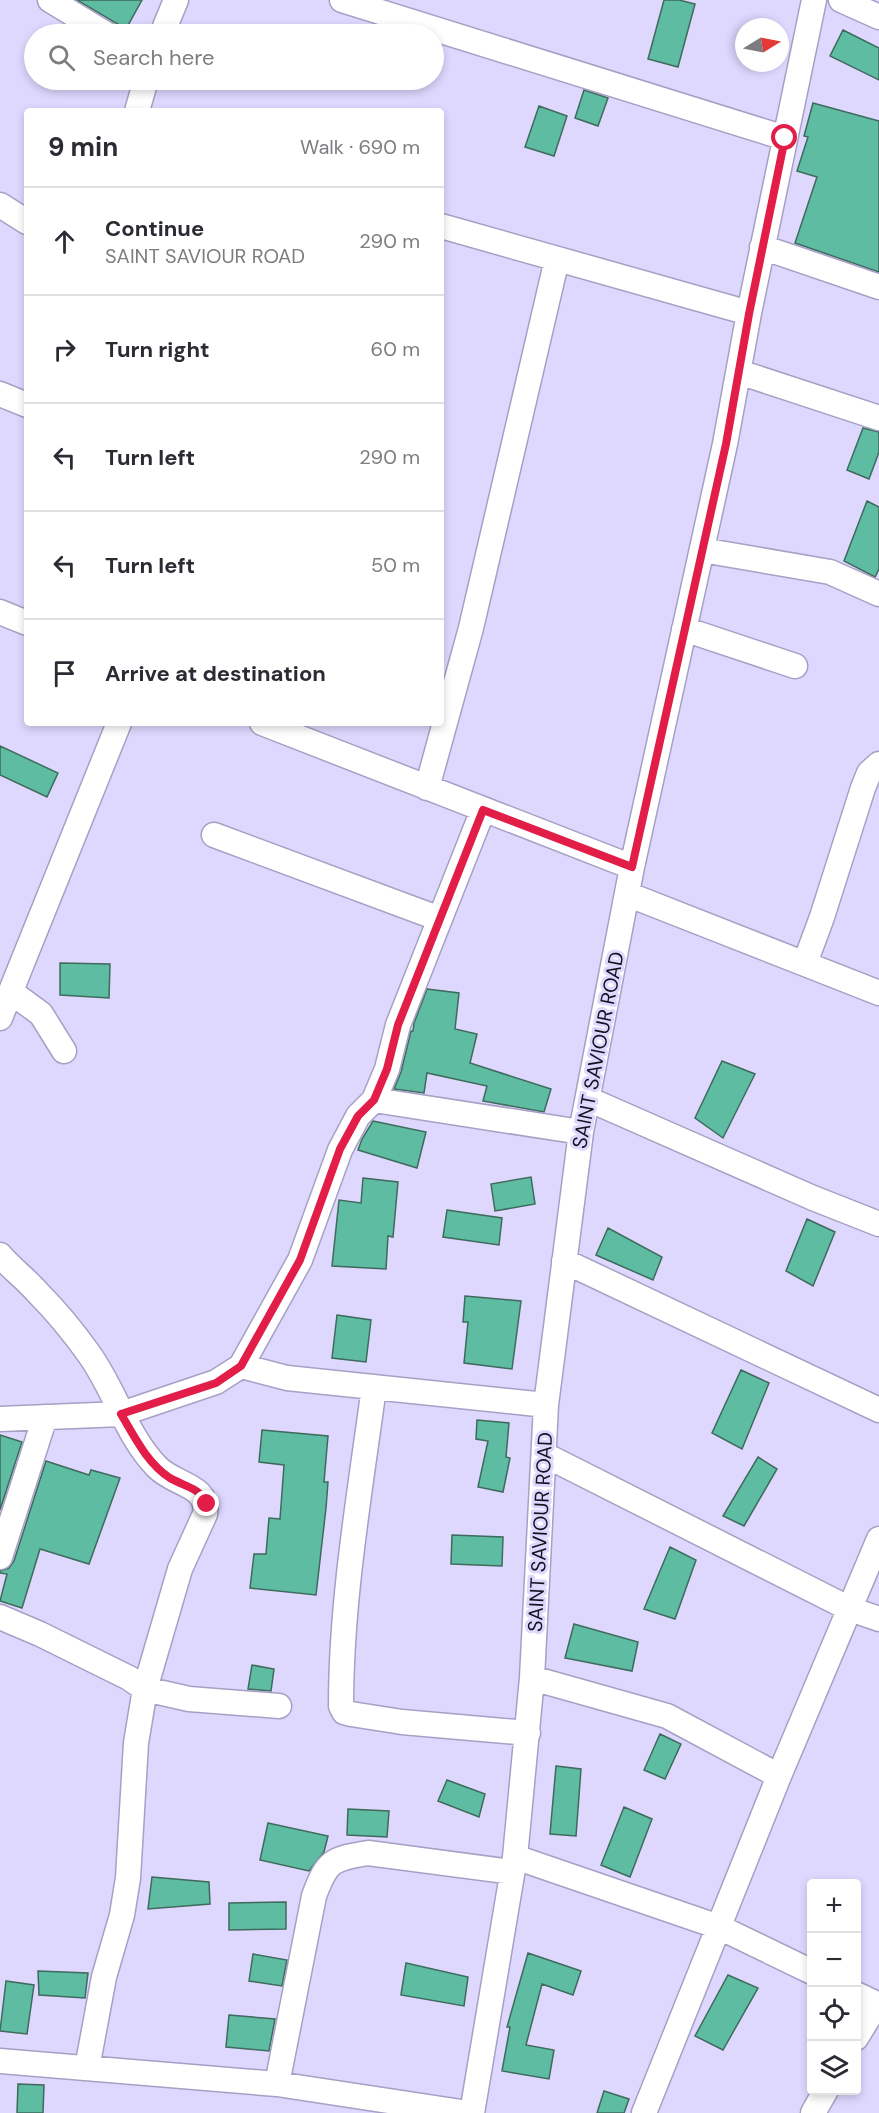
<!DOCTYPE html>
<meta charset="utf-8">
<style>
:root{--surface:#fff;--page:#f7f7f7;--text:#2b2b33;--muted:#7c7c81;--line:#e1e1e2}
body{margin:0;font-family:"DM Sans",sans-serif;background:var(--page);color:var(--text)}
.controls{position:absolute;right:18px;bottom:18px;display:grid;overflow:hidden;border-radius:6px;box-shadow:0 3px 9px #0003}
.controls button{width:54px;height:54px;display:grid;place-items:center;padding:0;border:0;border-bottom:2px solid var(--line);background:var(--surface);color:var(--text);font:30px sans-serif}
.compass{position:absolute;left:735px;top:18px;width:54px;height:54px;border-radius:50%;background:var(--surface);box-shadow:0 3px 9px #0003;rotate:80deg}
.stop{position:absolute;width:18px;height:18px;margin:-14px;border:4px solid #e11d48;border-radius:50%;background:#fff}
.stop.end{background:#e11d48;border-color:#fff;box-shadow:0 2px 6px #0008}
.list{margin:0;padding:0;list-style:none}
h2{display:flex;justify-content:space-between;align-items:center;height:78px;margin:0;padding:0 24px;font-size:26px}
h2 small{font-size:20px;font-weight:400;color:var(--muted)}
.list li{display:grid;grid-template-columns:39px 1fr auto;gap:18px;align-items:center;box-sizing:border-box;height:108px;padding:0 24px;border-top:2px solid var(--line)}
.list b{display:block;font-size:22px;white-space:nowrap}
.list p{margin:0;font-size:20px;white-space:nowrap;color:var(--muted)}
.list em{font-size:20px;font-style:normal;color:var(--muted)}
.icon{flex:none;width:33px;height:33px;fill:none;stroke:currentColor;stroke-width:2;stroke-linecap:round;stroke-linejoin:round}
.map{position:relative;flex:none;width:879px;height:2113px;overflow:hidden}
.search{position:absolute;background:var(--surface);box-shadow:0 3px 9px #0003;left:24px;top:24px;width:420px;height:66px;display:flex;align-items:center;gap:15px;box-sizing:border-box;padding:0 21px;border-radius:33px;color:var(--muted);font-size:22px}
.panel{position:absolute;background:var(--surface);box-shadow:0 3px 9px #0003;left:24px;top:108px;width:420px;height:618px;border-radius:6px}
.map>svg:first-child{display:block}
.building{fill:#5ebca2;stroke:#3f6a5c;stroke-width:1.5}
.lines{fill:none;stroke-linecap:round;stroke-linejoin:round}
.minor-casing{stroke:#a6a0c4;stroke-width:27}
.minor{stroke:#fff;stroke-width:24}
.route{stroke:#e11d48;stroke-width:8}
.labels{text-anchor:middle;stroke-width:6;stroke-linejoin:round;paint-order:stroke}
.street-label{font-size:20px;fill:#13111e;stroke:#ded8ff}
</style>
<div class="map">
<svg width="879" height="2113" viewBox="0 0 879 2113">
<rect width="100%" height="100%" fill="#ded8ff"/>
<path class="building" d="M77,0H142L126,29Z
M664,0H679L695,4L678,67L648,59Z
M378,26L402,34H376Z
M843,30L879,48V80L830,56Z
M584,90L608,98L598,126L575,118Z
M813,103L879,121V272L795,243L817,177L797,171L808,137L804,136Z
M539,106L567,116L554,156L525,147Z
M863,428L879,432V452L869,479L847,470Z
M867,501L879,507V569L875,577L844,561Z
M0,746L58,773L47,797L0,775Z
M60,963L110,964L109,998L60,995Z
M427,989L459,993L455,1029L477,1034L470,1063L551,1089L544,1112L483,1101L487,1086L427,1073L424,1093L394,1089L401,1072L411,1031H413L414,1023Z
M722,1061L755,1074L723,1138L695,1118Z
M373,1121L426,1132L417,1168L358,1150L362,1139Z
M531,1177L535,1204L495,1211L491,1184Z
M363,1178L398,1182L393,1237L388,1236L386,1269L332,1266L339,1200L361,1203Z
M447,1210L502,1218L499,1245L443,1237Z
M807,1219L835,1232L813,1286L786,1271Z
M608,1228L662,1257L653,1280L596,1255Z
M465,1296L521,1301L512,1369L464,1363L468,1322H463Z
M337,1315L371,1320L366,1362L332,1358Z
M741,1370L769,1383L742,1449L712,1433Z
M477,1420L509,1423L506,1457L510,1458L503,1492L478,1487L488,1441L476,1439Z
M262,1430L328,1436L324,1482H328L326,1508L316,1595L250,1588L254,1554H266L269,1518L280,1519L284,1465L259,1462Z
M0,1435L22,1442L0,1510Z
M758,1457L777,1469L744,1526L723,1516Z
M46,1461L89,1475L91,1470L120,1478L89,1564L40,1549L22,1608L0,1601L7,1574L0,1573V1571L9,1568L14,1561Z
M452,1535L503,1537L502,1566L451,1564Z
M670,1547L696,1560L675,1619L644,1609Z
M574,1624L638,1642L632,1671L565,1658Z
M252,1665L274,1669L271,1691L248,1689Z
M660,1734L681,1744L665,1779L644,1770Z
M556,1766L581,1769L576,1836L550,1834Z
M447,1780L485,1794L479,1817L438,1801Z
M624,1807L652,1819L630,1877L601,1865Z
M348,1809L389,1811L387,1837L347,1835Z
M268,1823L328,1836L324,1852L309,1871L260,1860Z
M152,1877L209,1882L210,1904L148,1909Z
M286,1902V1929L229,1930V1903Z
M528,1953L581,1971L573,1995L542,1984L526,2045L554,2050L549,2079L502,2071L510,2027H507Z
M253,1954L287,1960L282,1986L249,1981Z
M406,1963L468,1977L464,2006L401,1995Z
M38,1971L88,1973L85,1998L39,1995Z
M728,1975L758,1988L723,2050L695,2036Z
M6,1981L34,1985L27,2034L0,2031Z
M229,2015L275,2019L269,2051L226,2047Z
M18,2084L44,2085L43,2113H17Z
M604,2091L629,2099L624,2113H597Z"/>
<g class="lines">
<defs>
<path id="minor" d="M50,0L106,34
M342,0L785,138
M841,0L879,17
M162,34L176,0
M137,111L146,80
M0,205L27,222
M441,226L749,313
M762,247L879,287
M739,372L879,418
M0,394L27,405
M702,550L830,572L879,594
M0,612L27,623
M684,629L795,666
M262,723L632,867
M427,788L471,628L557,259
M214,835L440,919
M627,894L879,993
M805,963L822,917L863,788L869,773L879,764
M11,992L41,1014L64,1051
M0,1018L119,723
M588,1099L813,1198L879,1224
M374,1100L581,1132
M0,1255C12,1269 27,1280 39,1294C57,1312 74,1333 89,1354C115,1390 126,1435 157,1467C174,1485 210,1485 205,1514L180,1569L145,1689L136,1743L128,1878L122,1915L104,1977L87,2068
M564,1261L879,1410
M241,1366L287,1378L546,1405
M374,1387C360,1492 341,1599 341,1706L344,1712L351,1714L402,1722L528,1733
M0,1419L121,1414L216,1382L241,1366L300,1260L340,1150L358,1116L374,1100L387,1069L398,1025L483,810
M545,1455L850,1609L879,1619
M0,1557L45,1417
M0,1617L40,1634L129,1678L145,1689L189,1699L279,1706
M532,1678L667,1716L779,1776
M515,1857L719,1927L812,1972
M856,1994L879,2005
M856,2038L877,2004
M0,2061L277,2084L468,2113
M277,2084L314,1896C327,1861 331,1859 368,1853L512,1872
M472,2113L515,1857L532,1678L546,1405L581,1132L632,867L725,444L749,313L814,0
M644,2113L779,1776L879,1539
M813,2113L826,2090"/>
</defs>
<use href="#minor" class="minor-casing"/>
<use href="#minor" class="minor"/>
</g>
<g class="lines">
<path class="route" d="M207,1504C201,1488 183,1486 170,1478C147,1463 134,1436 121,1414L216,1383L241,1366L300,1260L340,1149L358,1116L374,1100L387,1069L398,1025L483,810L632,867L726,444L749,314L785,138"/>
</g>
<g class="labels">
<g class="street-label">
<text transform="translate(598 1050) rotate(-79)" y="7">SAINT SAVIOUR ROAD</text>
<text transform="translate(540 1532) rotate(-87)" y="7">SAINT SAVIOUR ROAD</text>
</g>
</g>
</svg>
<div class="controls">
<button>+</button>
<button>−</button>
<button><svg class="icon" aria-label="locate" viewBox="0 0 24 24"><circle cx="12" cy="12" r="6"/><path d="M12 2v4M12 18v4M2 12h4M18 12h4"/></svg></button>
<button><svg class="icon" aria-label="layers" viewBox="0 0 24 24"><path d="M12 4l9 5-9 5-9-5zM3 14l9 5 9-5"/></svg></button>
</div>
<svg class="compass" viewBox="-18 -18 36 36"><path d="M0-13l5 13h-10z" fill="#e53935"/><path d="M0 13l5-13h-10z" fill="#7c7c81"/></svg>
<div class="stop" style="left:785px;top:138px"></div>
<div class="stop end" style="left:207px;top:1504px"></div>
<div class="search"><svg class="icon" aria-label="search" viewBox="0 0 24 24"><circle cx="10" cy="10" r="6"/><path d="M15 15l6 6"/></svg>Search here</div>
<section class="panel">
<h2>9 min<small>Walk · 690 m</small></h2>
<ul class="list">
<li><svg class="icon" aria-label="ahead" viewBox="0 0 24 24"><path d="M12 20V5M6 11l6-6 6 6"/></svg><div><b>Continue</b><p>SAINT SAVIOUR ROAD</p></div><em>290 m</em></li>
<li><svg class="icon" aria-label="right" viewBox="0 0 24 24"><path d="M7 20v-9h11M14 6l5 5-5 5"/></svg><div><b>Turn right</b></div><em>60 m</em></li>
<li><svg class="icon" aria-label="left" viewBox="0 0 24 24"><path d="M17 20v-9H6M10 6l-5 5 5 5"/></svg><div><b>Turn left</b></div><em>290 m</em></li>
<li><svg class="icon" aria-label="left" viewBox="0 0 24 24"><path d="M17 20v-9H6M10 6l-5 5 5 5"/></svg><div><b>Turn left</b></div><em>50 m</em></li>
<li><svg class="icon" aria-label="arrive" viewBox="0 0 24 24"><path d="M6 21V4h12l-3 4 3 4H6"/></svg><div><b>Arrive at destination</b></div></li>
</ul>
</section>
</div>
